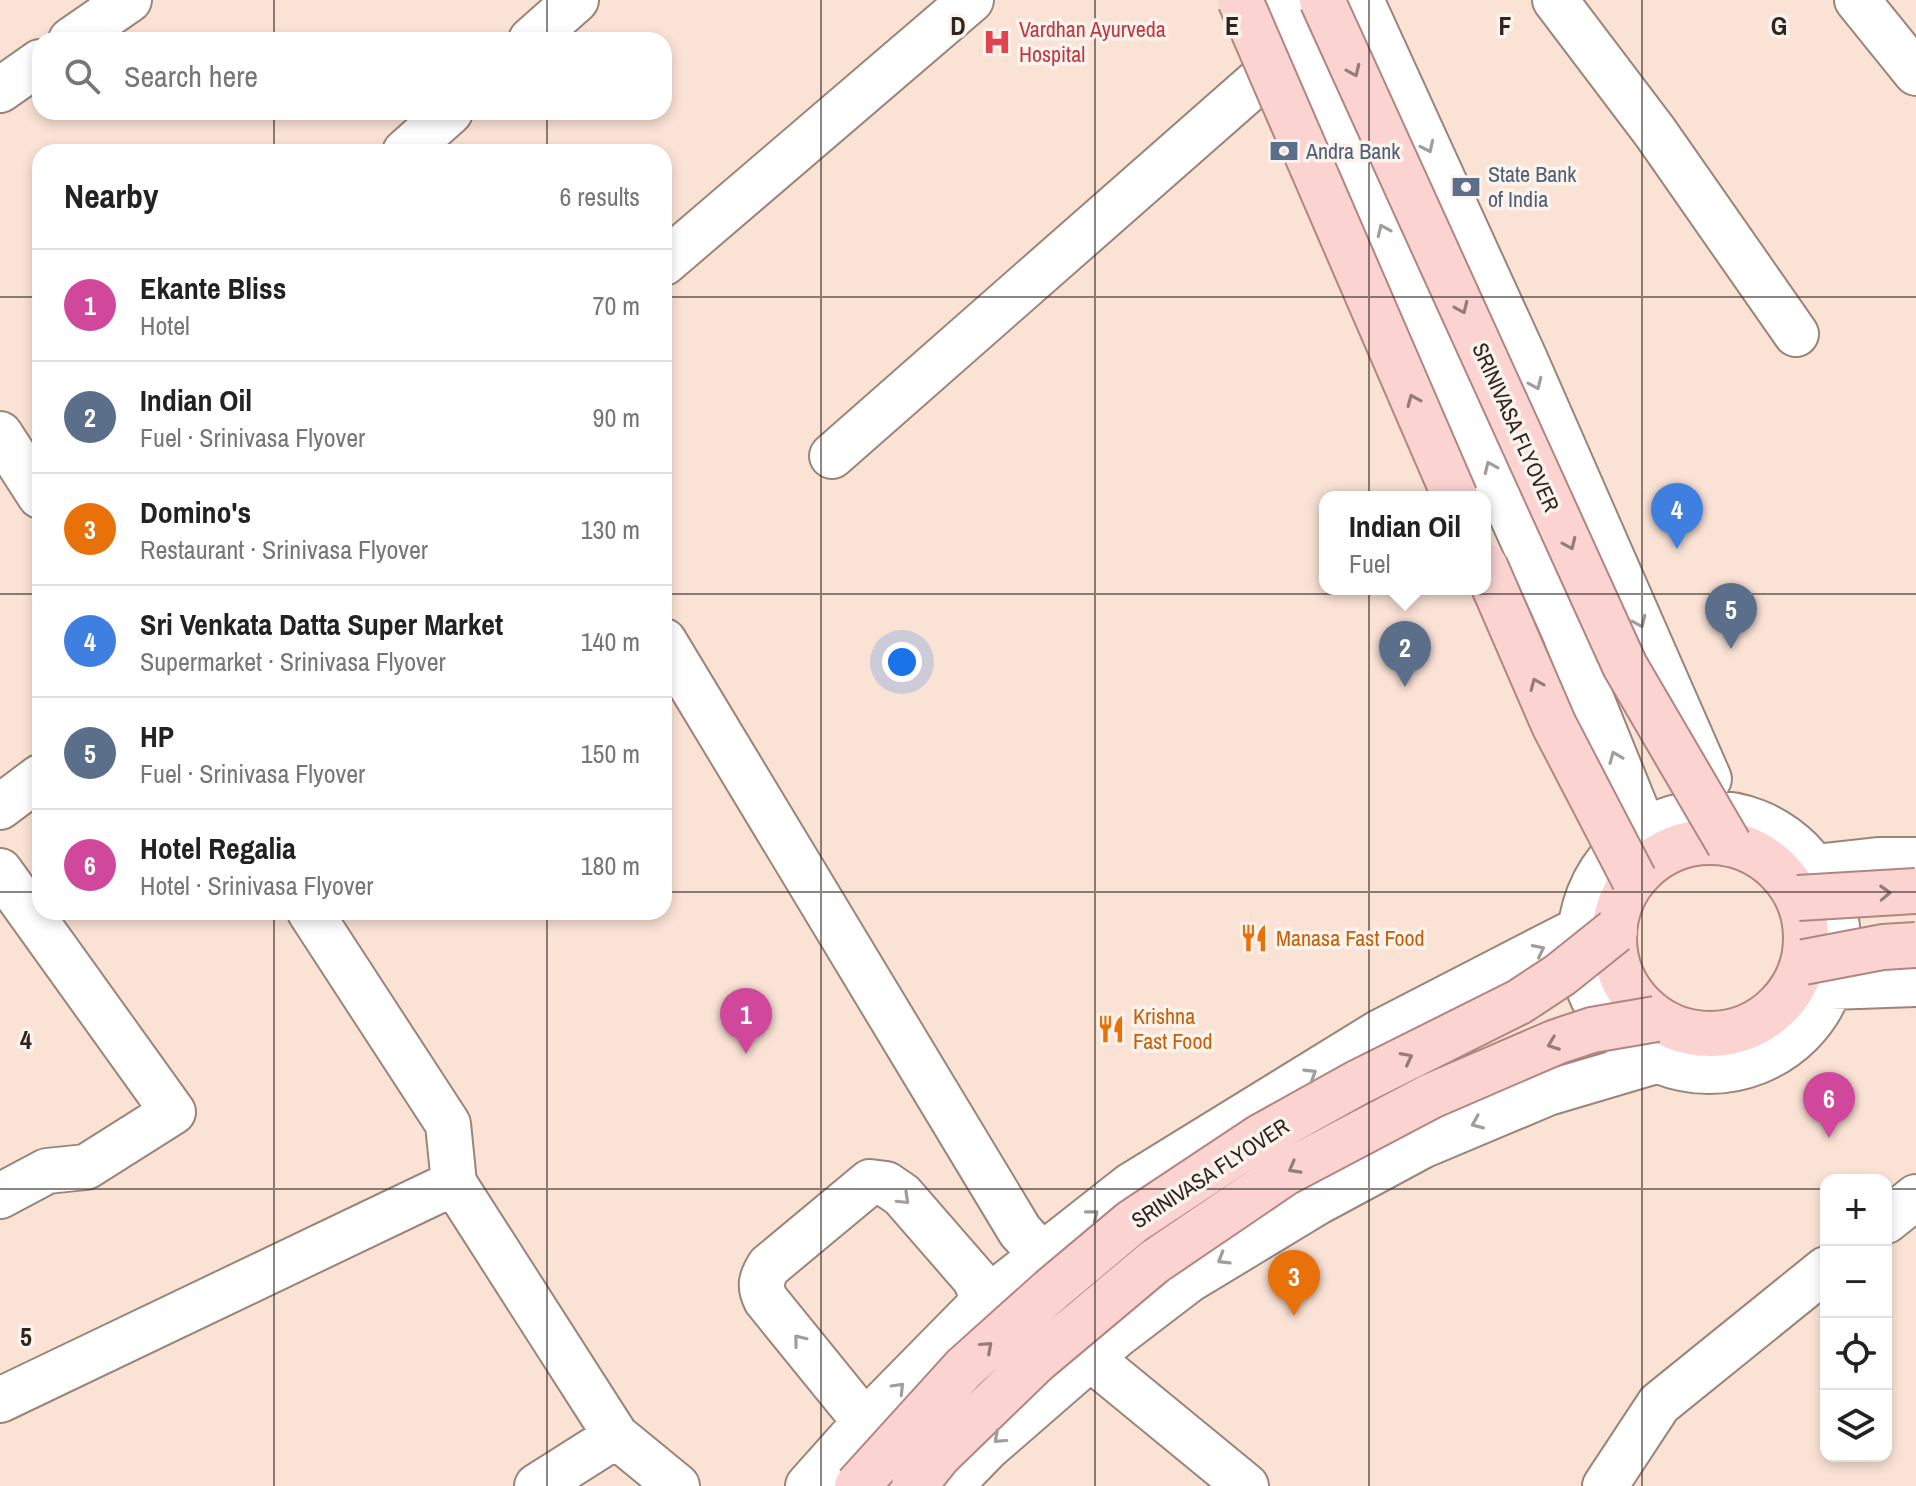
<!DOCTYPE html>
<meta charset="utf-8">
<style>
:root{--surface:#fff;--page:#f6f6f6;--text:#222;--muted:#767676;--line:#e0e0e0;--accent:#0f766e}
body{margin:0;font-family:"Archivo Narrow",sans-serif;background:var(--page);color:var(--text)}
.controls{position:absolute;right:24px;bottom:24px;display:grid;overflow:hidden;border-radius:16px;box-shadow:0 4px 12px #0003}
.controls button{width:72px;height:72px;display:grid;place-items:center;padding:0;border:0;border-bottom:2px solid var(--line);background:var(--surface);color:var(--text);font:40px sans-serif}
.you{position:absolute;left:902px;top:662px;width:28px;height:28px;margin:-20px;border:6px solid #fff;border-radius:50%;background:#1a73e8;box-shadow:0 0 0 12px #1a73e833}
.badge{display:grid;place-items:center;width:52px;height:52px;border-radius:50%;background:var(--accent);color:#fff;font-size:26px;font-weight:700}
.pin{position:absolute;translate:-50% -66px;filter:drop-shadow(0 2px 4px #0008)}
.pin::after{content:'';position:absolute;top:42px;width:28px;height:24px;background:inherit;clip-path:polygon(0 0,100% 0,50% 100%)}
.popup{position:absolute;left:1319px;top:491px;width:172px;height:104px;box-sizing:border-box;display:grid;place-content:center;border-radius:16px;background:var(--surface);filter:drop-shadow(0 2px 6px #0005);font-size:26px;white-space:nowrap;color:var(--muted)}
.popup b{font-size:30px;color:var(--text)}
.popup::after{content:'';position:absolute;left:50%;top:100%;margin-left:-16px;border:16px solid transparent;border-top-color:var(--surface)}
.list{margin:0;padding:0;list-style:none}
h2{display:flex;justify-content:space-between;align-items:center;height:104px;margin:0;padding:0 32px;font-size:34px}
h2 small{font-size:26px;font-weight:400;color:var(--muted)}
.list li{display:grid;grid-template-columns:52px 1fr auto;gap:24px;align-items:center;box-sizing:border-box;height:112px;padding:0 32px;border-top:2px solid var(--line)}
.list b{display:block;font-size:30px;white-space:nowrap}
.list p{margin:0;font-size:26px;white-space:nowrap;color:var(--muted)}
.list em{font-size:26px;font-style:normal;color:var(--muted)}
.icon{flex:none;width:44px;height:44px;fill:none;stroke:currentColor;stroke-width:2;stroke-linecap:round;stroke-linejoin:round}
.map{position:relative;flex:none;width:1916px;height:1486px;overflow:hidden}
.search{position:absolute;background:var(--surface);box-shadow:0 4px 12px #0003;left:32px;top:32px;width:640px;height:88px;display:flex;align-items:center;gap:20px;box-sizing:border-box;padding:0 28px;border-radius:24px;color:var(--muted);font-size:30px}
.panel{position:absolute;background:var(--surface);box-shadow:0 4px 12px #0003;left:32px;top:144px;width:640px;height:776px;border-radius:24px}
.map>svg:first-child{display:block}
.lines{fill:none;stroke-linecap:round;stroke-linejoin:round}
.minor-casing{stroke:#9a8579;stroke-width:48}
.major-casing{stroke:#b18580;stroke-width:48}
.minor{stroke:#fff;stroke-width:44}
.major{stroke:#fbd4d2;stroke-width:44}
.major-bridge-casing{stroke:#b18580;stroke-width:48;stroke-linecap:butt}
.major-bridge{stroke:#fbd4d2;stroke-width:44}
.oneway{stroke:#947c79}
.oneway2{stroke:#a19d9b}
.grid{fill:none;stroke:#2e2520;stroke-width:2;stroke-opacity:0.55}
.labels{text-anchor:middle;stroke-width:7;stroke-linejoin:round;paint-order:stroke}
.health-label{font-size:22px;fill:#be3a42;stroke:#fcf3ed;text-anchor:start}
.service-label{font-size:22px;fill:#4e5e75;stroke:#fcf3ed;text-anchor:start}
.street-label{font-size:22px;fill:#2e2520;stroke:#fcf3ed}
.food-label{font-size:22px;fill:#c56008;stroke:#fcf3ed;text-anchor:start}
.grid-label{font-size:26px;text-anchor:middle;font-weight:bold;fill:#2e2520;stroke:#fcf3ed;stroke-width:7;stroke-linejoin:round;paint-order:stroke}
</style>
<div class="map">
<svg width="1916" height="1486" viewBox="0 0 1916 1486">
<rect width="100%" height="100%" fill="#fae2d5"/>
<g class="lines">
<defs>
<path id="minor" d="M1279,0L1563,629L1644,829
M1361,0L1524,357L1709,779
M1555,0L1655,132L1796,334
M1857,0L1916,73
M71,40L129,0
M531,40L576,0
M0,90L40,62
M405,152L450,112
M664,263L971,0
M0,434L40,496
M832,456L1297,47
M664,641L1020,1231L1061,1276
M0,807L40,777
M1580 942a129 129 0 1 1 258 0a129 129 0 1 1-258 0Z
M1815,867L1878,860H1916
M0,871L173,1112L86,1167L47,1171L0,1196
M310,912L448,1124L454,1183L616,1436L677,1486
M1830,987L1916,984
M1886,1221L1916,1197
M1089,1357L1246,1486
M0,1400L454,1183
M865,1422L766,1300C759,1286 761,1279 769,1266L870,1182L886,1184L902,1195L975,1279L984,1301
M537,1486L616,1436
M808,1486L865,1422L984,1301L1130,1186L1380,1032L1580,929
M950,1486L987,1448L1117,1335L1189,1280L1318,1202L1422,1146L1548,1093L1656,1061
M1605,1486L1659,1404L1826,1269"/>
<path id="major" d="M1614 938a96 96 0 1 1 192 0a96 96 0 1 1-192 0Z"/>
</defs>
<use href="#minor" class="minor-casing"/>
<use href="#major" class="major-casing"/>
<use href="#minor" class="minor"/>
<use href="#major" class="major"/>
<defs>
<path id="major-bridge" d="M1240,0L1455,497
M1322,0L1625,666L1729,844
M1485,566L1554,725L1634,879
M1798,898L1916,891
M1804,962L1883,947L1916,945
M857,1486L964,1368L1051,1290L1132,1222L1260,1137L1357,1083L1519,1002L1560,975L1615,931
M914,1486L939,1455L1036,1361L1154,1262L1285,1173L1431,1096L1556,1042L1592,1030L1656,1019"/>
</defs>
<use href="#major-bridge" class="major-bridge-casing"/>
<use href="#major-bridge" class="major-bridge"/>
</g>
<defs><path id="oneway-chevron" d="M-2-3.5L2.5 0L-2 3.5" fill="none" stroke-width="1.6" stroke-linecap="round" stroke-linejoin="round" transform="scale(2)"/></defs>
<g class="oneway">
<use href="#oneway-chevron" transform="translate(1354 71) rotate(66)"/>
<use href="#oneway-chevron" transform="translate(1462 308) rotate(66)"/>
<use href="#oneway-chevron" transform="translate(1413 400) rotate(-113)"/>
<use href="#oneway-chevron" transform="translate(1570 544) rotate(66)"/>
<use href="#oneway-chevron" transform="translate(1536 684) rotate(-113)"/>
<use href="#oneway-chevron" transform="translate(1885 893) rotate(-2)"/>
<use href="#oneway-chevron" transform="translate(1553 1044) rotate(159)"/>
<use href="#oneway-chevron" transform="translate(1407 1058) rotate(-27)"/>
<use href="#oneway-chevron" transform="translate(1294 1168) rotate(151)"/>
<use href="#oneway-chevron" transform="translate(987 1347) rotate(-42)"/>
</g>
<g class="oneway2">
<use href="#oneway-chevron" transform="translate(1428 147) rotate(65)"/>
<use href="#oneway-chevron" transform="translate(1383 230) rotate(-114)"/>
<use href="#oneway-chevron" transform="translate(1536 384) rotate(66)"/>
<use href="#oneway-chevron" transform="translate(1490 467) rotate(-114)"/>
<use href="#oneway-chevron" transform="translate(1640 622) rotate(66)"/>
<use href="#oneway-chevron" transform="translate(1615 757) rotate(-112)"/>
<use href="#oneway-chevron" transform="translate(1539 950) rotate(-27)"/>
<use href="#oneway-chevron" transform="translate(1311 1074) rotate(-32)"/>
<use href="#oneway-chevron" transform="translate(1477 1123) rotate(157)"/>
<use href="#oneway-chevron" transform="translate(904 1199) rotate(44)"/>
<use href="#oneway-chevron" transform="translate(1093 1215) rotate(-38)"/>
<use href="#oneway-chevron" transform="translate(1223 1259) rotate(149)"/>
<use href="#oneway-chevron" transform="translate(799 1340) rotate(-129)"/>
<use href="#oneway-chevron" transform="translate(899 1388) rotate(-46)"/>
<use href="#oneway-chevron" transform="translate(999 1438) rotate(138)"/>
</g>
<path class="grid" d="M274,0V40M547,0V40M821,0V1486M1095,0V1486M1369,0V1486M1642,0V1486M274,112V152M547,112V152M0,297H40M664,297H1916M0,594H40M664,594H1916M0,892H40M664,892H1916M274,912V1486M547,912V1486M0,1189H1826M1886,1189H1916"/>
<defs>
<symbol id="hospital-bare" viewBox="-9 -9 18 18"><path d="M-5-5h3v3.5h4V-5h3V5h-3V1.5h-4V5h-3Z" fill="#e0444e" stroke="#fcf3ed" stroke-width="2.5" paint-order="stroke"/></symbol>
<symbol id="bank-bare" viewBox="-9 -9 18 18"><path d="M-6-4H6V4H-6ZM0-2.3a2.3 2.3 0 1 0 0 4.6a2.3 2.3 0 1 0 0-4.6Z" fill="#5c6f8a" stroke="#fcf3ed" stroke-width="2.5" paint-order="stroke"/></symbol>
<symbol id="restaurant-bare" viewBox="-9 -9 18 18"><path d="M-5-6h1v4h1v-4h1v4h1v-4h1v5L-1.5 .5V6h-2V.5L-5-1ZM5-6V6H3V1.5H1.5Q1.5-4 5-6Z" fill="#e8710a" stroke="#fcf3ed" stroke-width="2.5" paint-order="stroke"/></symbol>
</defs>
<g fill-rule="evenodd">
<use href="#hospital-bare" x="977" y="22" width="40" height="40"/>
<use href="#bank-bare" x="1264" y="131" width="40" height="40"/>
<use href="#bank-bare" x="1446" y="167" width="40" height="40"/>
<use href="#restaurant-bare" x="1234" y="918" width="40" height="40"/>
<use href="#restaurant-bare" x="1091" y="1009" width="40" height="40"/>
</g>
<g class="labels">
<g class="health-label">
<text x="1019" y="37">Vardhan Ayurveda<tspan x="1019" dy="25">Hospital</tspan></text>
</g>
<g class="service-label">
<text x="1306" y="159">Andra Bank</text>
<text x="1488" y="182">State Bank<tspan x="1488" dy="25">of India</tspan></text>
</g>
<g class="street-label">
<text transform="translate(1516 427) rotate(66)" y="8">SRINIVASA FLYOVER</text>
<text transform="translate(1210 1173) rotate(-33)" y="8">SRINIVASA FLYOVER</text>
</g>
<g class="food-label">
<text x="1276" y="946">Manasa Fast Food</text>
<text x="1133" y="1024">Krishna<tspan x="1133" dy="25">Fast Food</tspan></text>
</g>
</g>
<g class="grid-label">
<text x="958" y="35">D</text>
<text x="1232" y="35">E</text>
<text x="1505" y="35">F</text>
<text x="1779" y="35">G</text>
<text x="26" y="1049">4</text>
<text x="26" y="1346">5</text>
</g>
</svg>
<div class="controls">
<button>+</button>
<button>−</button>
<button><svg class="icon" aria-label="locate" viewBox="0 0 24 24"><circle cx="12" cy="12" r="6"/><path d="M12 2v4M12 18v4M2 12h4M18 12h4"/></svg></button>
<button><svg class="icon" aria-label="layers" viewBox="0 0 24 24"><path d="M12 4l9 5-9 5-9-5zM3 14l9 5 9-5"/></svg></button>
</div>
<div class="you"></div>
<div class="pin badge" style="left:746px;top:1054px;background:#d1479c">1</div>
<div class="pin badge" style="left:1405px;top:687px;background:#5c6f8a">2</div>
<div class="popup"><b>Indian Oil</b>Fuel</div>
<div class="pin badge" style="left:1294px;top:1316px;background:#e8710a">3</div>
<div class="pin badge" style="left:1677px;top:549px;background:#3f7fe0">4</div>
<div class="pin badge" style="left:1731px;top:649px;background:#5c6f8a">5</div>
<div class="pin badge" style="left:1829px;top:1138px;background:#d1479c">6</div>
<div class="search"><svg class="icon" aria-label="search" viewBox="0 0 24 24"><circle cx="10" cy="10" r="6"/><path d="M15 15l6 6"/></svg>Search here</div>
<section class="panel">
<h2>Nearby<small>6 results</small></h2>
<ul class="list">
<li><span class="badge" style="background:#d1479c">1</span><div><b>Ekante Bliss</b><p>Hotel</p></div><em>70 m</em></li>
<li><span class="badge" style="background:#5c6f8a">2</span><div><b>Indian Oil</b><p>Fuel · Srinivasa Flyover</p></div><em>90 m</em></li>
<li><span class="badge" style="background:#e8710a">3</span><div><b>Domino's</b><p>Restaurant · Srinivasa Flyover</p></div><em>130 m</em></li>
<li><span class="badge" style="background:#3f7fe0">4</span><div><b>Sri Venkata Datta Super Market</b><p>Supermarket · Srinivasa Flyover</p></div><em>140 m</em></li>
<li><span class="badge" style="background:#5c6f8a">5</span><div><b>HP</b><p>Fuel · Srinivasa Flyover</p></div><em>150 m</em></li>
<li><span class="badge" style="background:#d1479c">6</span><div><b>Hotel Regalia</b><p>Hotel · Srinivasa Flyover</p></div><em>180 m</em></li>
</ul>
</section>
</div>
